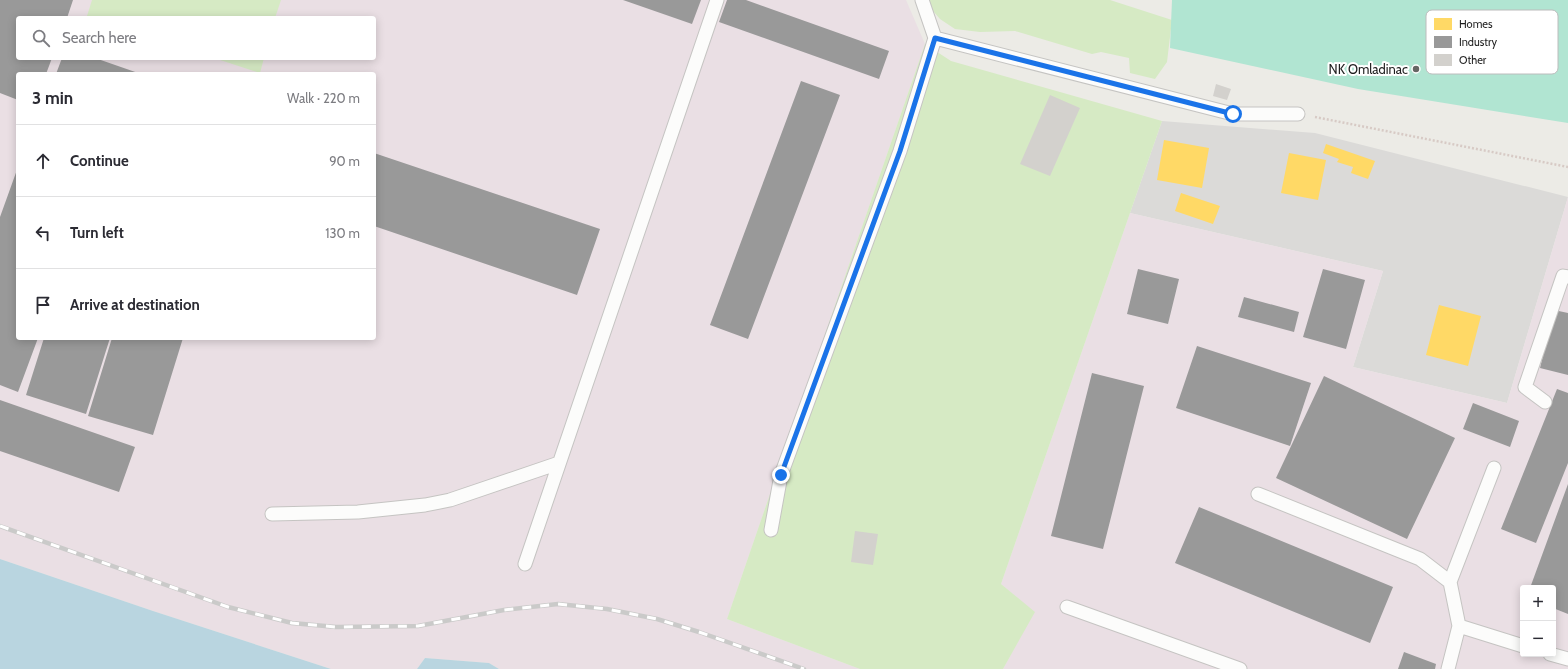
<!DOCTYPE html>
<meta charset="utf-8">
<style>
:root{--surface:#fff;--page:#f7f7f7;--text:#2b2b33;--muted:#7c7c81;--line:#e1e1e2}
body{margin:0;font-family:Cabin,sans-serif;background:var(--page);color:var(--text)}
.controls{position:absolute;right:12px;bottom:12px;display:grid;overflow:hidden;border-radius:4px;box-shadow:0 2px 10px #0003}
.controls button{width:36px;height:36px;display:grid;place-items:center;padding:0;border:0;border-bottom:1px solid var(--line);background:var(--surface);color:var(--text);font:20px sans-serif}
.stop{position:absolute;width:12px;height:12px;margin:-9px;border:3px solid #1a73e8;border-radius:50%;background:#fff}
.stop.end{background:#1a73e8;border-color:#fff;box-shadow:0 1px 4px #0008}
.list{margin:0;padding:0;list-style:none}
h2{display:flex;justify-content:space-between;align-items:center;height:52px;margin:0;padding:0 16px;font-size:17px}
h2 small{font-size:13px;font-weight:400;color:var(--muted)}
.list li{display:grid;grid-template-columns:26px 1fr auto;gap:12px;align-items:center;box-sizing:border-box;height:72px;padding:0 16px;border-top:1px solid var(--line)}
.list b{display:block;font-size:15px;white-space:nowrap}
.list em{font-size:13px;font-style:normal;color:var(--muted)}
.icon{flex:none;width:22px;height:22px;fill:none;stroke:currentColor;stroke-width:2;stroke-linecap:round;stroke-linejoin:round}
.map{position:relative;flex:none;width:1568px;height:669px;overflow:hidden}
.search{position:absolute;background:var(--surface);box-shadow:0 2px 10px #0003;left:16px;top:16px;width:360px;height:44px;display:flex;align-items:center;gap:10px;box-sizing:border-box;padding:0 14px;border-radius:4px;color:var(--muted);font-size:15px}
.panel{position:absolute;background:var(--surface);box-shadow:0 2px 10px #0003;left:16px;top:72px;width:360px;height:268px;border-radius:4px}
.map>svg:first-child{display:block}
.residential{fill:#dbdad8}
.industrial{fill:#eadfe4;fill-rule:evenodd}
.grass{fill:#d6eac4}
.pitch{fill:#b1e5d2}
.water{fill:#b9d5e0}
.homes{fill:#ffd966}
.industry{fill:#999}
.building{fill:#d3d1cd}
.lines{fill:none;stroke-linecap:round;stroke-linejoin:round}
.lane-casing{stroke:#c5c4c2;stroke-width:15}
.path{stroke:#d7cac5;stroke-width:2.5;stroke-dasharray:2 2;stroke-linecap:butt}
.lane{stroke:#fcfcfb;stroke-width:13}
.rail-casing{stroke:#cacac9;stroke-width:4.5}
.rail{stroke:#fff;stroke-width:3;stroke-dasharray:9;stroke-linecap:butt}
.route{stroke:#1a73e8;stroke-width:5}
.poi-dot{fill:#666664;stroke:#fff;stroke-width:1.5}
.labels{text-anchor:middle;stroke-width:4;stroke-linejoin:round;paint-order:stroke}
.poi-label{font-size:13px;fill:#1e1e1e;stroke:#fff;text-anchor:end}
.key{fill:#fff;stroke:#bcbcbc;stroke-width:1}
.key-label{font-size:11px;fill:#1e1e1e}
</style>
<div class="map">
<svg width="1568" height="669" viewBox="0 0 1568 669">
<rect width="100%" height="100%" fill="#ecebe6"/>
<path class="residential" d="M1162,121L1315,133L1568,197L1507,403L1353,367L1383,271L1130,213Z"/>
<path class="industrial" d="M0,0H906L925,44L727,619L860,669H499L489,663L425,658L417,669H331L153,611L0,559ZM18,18H374V58H18ZM18,74H374V338H18Z
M1568,197V669H1003L1034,612L1001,584L1130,213L1383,271L1353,367L1507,403ZM1523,588H1553V654H1523Z"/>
<path class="grass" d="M92,0H281L275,18H93L87,16Z
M926,0H1110L1172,20L1167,62L1155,79L1130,73L1129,58L1101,52L1092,54L1015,31L980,32L955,29L940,19L927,4Z
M925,44L951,61L1162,121L1001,584L1035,612L1003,669H860L727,619Z
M214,58H264L260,73Z"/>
<path class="pitch" d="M1172,0H1568V123L1358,89L1170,48Z"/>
<path class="water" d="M0,559L153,611L331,669H0Z
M425,658L489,663L499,669H417Z"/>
<path class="homes" d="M1164,140L1209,148L1202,188L1157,180Z
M1326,144L1375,161L1368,179L1351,173L1353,167L1337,162L1339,159L1323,153Z
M1289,153L1326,160L1318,200L1281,193Z
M1181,193L1220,206L1213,224L1175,211Z
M1439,305L1481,316L1468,366L1426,355Z"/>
<path class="industry" d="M0,0H73L67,18H18V58H52L46,74H18V100L0,93Z
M623,0H701L692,24Z
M727,0H746L889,51L879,79L719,22Z
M62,58H95L141,74H56Z
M801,81L840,95L748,339L710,325Z
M374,153L600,229L577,295L374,226Z
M18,167V338H38L18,392L0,385V217Z
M1138,269L1179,279L1168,324L1127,314Z
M1323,269L1365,280L1346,349L1303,337Z
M1244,297L1299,312L1294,332L1238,317Z
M1554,310L1568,313V375L1540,368Z
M44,338H110L86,414L26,395Z
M112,338H183L153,435L88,416Z
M1197,346L1311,383L1290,446L1176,408Z
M1092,373L1144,386L1103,549L1051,536Z
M1324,376L1455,438L1407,539L1276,478Z
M1557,389L1568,393V463L1536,543L1501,529Z
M0,400L135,447L119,492L0,451Z
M1473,403L1519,421L1510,447L1463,429Z
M1568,484V614L1553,608V588H1530Z
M1199,507L1393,587L1370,643L1175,563Z
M1404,652L1436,664L1435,669H1398Z"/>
<path class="building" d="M1216,84L1231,89L1227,100L1213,96Z
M1050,95L1080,108L1050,176L1020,164Z
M855,531L878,534L873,565L851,562Z"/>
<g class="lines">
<defs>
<path id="lane" d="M922,0L935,38L1233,114H1298
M1545,402L1525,387L1563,276L1568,277
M1258,494L1420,559L1450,582
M272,514L358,512L425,505L450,500L559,463
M771,530L781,475L900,151L935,38
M525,564L717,0
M1067,607L1240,669
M1459,626L1450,582L1494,468
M1550,654L1568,659
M1448,669L1459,626L1523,646"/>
</defs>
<use href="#lane" class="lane-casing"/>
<path class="path" d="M1315,117L1568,167"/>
<use href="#lane" class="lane"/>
<defs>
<path id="rail" d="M0,526L228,607L292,623L336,627L418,626L504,610L558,604L607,609L657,619L699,632L804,669"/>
</defs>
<use href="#rail" class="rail-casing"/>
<use href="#rail" class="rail"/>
</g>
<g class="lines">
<path class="route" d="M781,475L900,151L935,38L1233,114"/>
</g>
<circle class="poi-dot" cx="1416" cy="69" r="4"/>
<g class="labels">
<g class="poi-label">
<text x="1408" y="74">NK Omladinac</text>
</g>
</g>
<rect x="1426" y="10" width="132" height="64" rx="6" class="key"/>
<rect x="1434" y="18" width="18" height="12" fill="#ffd966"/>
<rect x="1434" y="36" width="18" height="12" fill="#999"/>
<rect x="1434" y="54" width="18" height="12" fill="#d3d1cd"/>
<g class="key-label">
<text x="1459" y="28">Homes</text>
<text x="1459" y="46">Industry</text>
<text x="1459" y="64">Other</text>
</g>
</svg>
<div class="controls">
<button>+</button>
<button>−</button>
</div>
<div class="stop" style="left:1233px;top:114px"></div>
<div class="stop end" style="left:781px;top:475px"></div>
<div class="search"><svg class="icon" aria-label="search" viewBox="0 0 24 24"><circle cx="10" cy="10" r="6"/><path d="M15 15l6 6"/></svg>Search here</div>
<section class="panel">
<h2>3 min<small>Walk · 220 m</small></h2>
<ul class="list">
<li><svg class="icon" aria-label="ahead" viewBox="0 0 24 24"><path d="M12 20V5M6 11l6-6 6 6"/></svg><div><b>Continue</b></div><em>90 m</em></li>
<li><svg class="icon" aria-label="left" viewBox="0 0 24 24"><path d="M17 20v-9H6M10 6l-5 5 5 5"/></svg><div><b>Turn left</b></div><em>130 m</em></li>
<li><svg class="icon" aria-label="arrive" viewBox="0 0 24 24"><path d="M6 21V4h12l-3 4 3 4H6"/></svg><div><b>Arrive at destination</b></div></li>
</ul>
</section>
</div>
